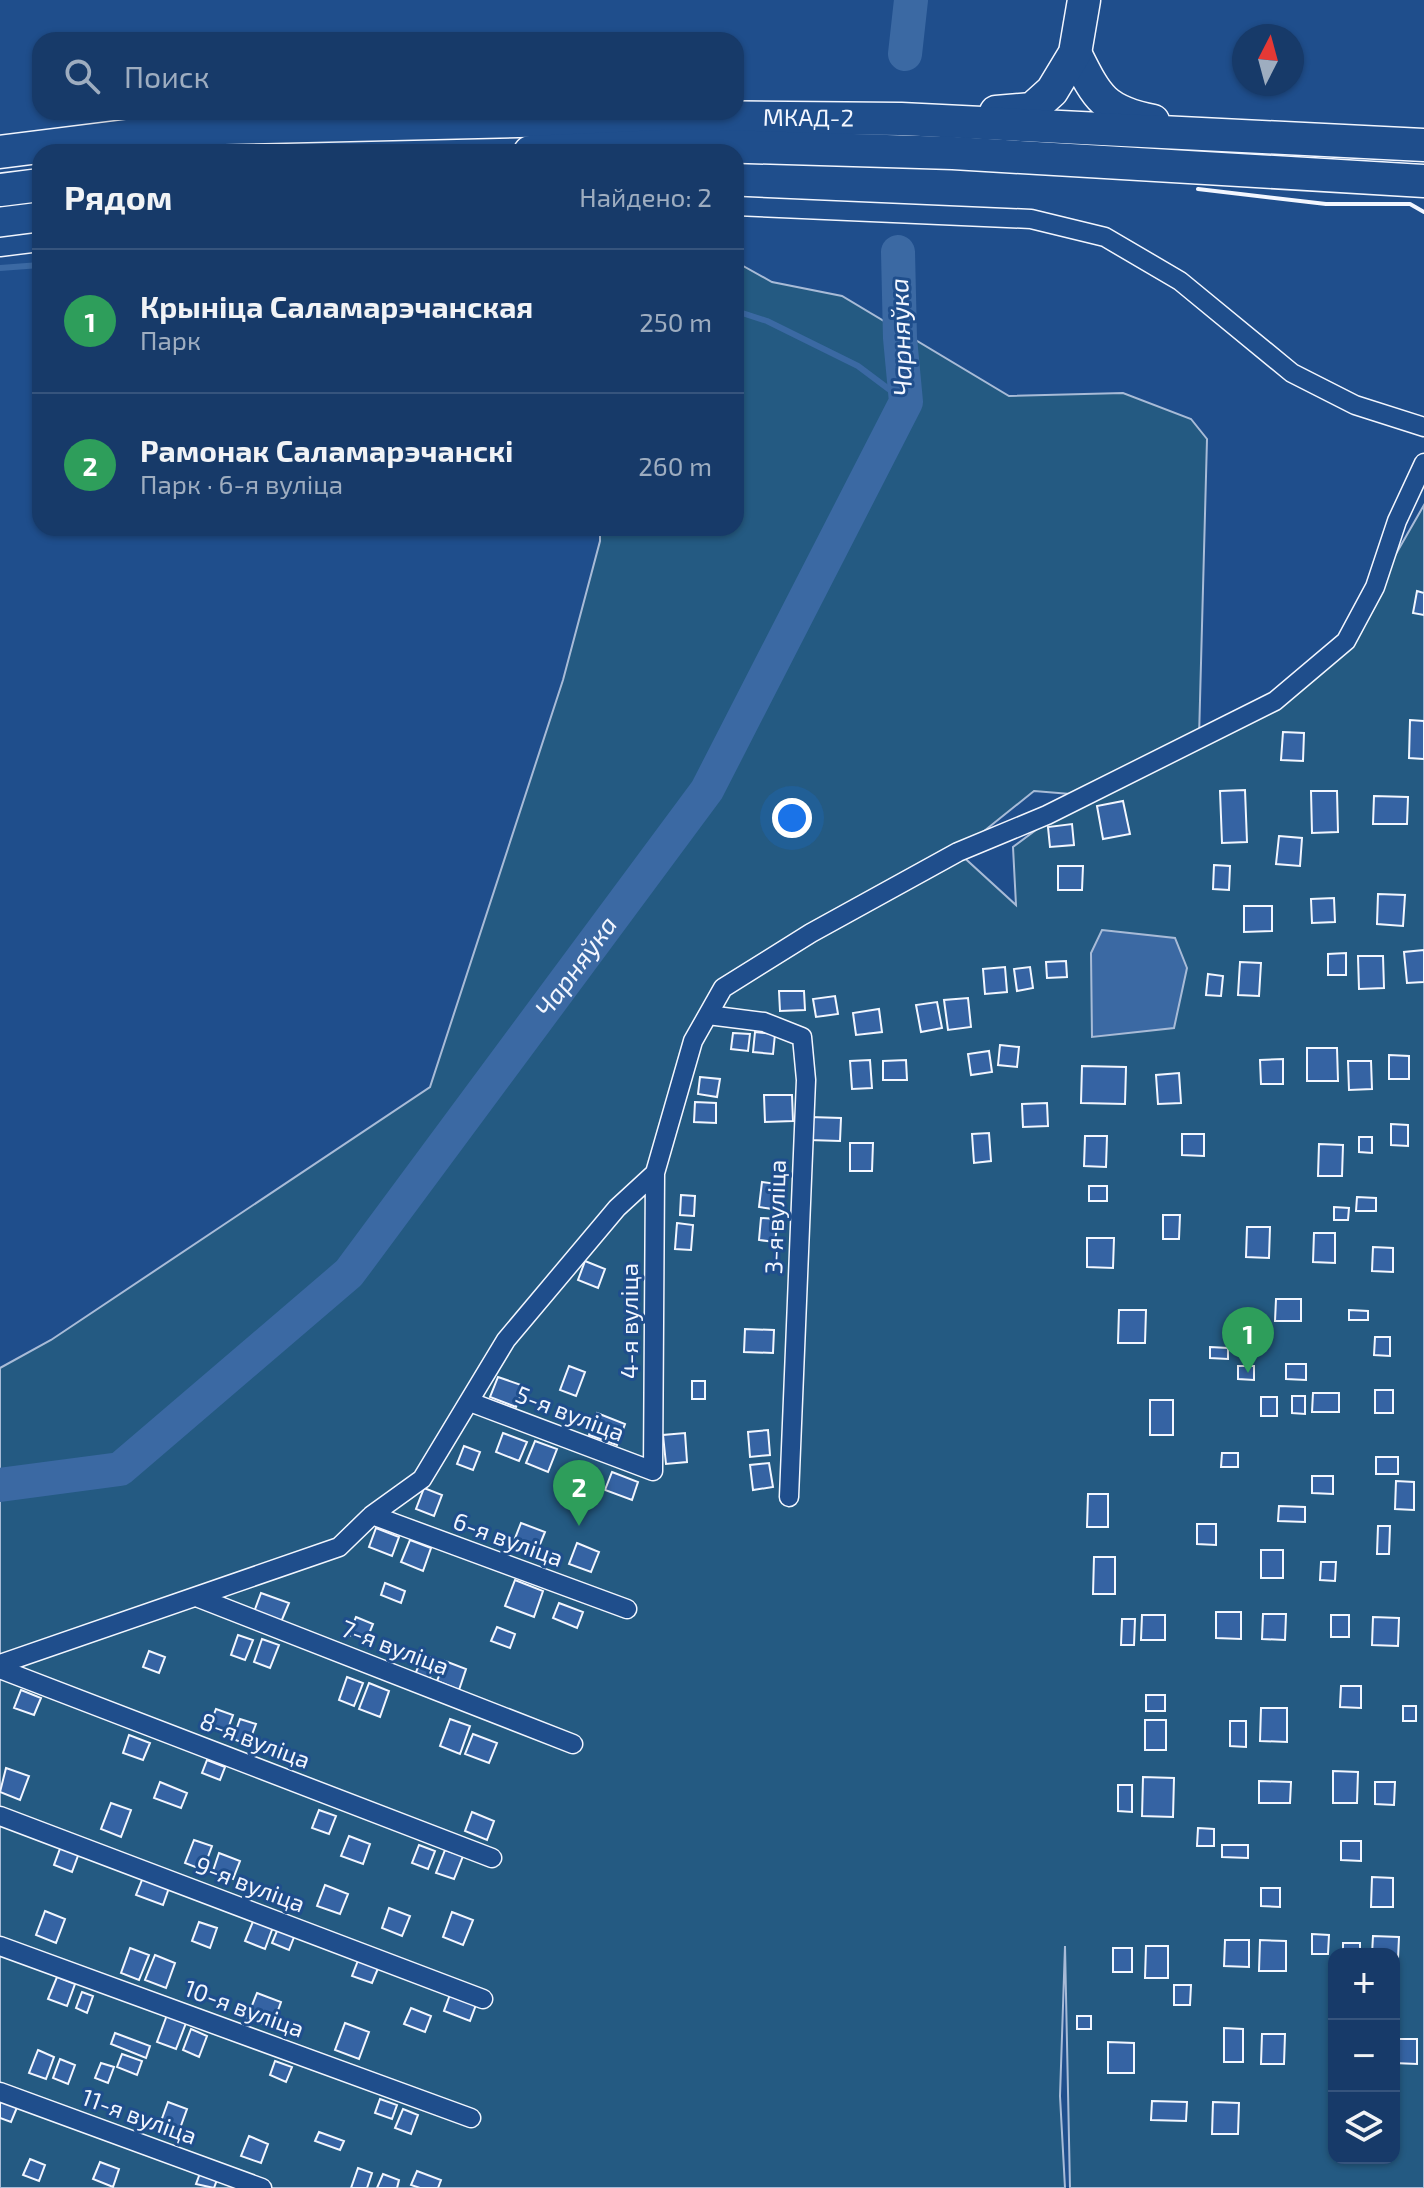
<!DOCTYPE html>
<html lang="ru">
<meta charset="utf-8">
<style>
:root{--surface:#173a69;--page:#20416f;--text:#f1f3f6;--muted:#9eadc0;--line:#36547d;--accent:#ffb74d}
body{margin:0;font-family:"Exo 2",sans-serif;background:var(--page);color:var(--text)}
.controls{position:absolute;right:24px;bottom:24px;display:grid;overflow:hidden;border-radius:16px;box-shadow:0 2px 6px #0004}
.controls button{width:72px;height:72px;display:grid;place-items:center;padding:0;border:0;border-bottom:2px solid var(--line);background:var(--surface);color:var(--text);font:40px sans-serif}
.compass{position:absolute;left:1232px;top:24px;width:72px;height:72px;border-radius:50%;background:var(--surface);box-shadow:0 2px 6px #0004;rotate:6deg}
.you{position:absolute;left:792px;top:818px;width:28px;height:28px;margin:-20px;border:6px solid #fff;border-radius:50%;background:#1a73e8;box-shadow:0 0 0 12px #1a73e833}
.badge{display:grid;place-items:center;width:52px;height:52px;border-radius:50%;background:var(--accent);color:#fff;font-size:26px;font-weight:700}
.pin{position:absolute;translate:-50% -66px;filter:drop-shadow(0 2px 4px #0008)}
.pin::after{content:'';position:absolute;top:42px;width:28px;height:24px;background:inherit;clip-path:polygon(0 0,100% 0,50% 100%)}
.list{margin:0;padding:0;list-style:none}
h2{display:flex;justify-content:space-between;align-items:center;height:104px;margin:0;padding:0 32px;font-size:34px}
h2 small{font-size:26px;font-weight:400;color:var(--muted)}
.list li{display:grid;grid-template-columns:52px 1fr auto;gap:24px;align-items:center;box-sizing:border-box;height:144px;padding:0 32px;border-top:2px solid var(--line)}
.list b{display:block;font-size:30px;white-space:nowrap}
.list p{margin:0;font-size:26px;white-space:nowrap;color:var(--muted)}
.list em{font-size:26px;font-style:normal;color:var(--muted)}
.icon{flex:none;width:44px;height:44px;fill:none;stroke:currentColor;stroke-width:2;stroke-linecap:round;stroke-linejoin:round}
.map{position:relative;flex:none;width:1424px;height:2188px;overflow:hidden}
.search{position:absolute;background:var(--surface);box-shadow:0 2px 6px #0004;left:32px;top:32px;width:712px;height:88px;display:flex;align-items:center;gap:20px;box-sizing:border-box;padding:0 28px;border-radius:24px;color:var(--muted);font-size:30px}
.panel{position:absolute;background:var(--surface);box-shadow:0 2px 6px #0004;left:32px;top:144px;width:712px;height:392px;border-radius:24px}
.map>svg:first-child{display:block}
.green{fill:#245a82;stroke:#a8bbd7;stroke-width:2;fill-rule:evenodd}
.water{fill:#3b69a3;stroke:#a8bbd7;stroke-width:2}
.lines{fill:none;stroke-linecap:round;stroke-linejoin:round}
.stream{stroke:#3b69a3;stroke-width:6}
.river{stroke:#3b69a3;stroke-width:34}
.building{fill:#3563a3;stroke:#f2f6ff;stroke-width:2}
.street-casing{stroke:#f2f6ff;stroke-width:21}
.highway-casing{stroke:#f2f6ff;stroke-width:35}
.street{stroke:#1f4e8c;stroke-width:18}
.highway{stroke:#1f4e8c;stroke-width:32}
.fence{stroke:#f2f6ff;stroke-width:2;stroke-dasharray:10 4;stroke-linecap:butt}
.wall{stroke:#f2f6ff;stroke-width:4}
.labels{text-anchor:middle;stroke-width:6;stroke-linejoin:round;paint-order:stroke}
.street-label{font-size:24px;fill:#f2f6ff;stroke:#1f4e8c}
.water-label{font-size:26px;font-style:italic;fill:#f2f6ff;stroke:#1f4e8c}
</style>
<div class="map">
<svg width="1424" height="2188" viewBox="0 0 1424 2188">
<rect width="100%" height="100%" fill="#1f4e8c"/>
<path class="green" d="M736,262L772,282L842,296L1009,396L1123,393L1191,419L1207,439L1199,738L1275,701L1346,641L1424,505V2188H1070L1065,1946L1060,2096L1065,2188H0V1368L51,1340L430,1087L563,680L600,541V528H736ZM1034,791L1083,795L1013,847L1016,905L958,852ZM1334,1954H1394V2158H1334Z"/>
<path class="water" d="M1102,930L1175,938L1187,968L1174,1028L1092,1037L1091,953Z"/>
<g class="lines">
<path class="stream" d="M0,268L40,265
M736,311L767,321L858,366L906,402"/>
<g class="river">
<path d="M905,54L911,0"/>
<path id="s1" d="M0,1485L120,1469L349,1273L707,790L906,402L900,338L898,252"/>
</g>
</g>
<path class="building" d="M1417,591L1424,593V615L1413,613Z
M1410,720L1424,721V759L1409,758Z
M1283,732L1304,733L1303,761L1281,760Z
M1245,790L1247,842L1222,843L1220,791Z
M1311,791H1337L1338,832L1312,833Z
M1374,796L1408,797L1407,824H1373Z
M1123,801L1130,834L1103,839L1097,806Z
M1072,824L1074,845L1050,847L1048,827Z
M1279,836L1302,838L1300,866L1276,864Z
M1214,865L1230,866L1229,890L1213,889Z
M1058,866H1083L1082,890H1058Z
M1378,894L1405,895L1403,926L1377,924Z
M1334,898L1335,922L1312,923L1311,899Z
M1244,906H1272V931L1244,932Z
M1424,950V982L1407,983L1404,952Z
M1346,953V975H1328V954Z
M1358,956H1383L1384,988L1359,989Z
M1066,961L1067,977L1047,978L1046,962Z
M1240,962L1261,963L1259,996L1238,995Z
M1005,967L1007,992L985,994L983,969Z
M1030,967L1033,988L1017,991L1014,969Z
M1208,974L1223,976L1221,996L1206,995Z
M779,991H804L805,1010L780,1011Z
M835,996L838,1014L816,1017L813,999Z
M968,998L971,1027L948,1030L944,1000Z
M937,1002L942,1028L921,1032L916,1005Z
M879,1009L882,1032L856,1035L853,1013Z
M755,1032L775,1034L773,1054L753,1052Z
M733,1033L750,1034L748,1051L731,1049Z
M1000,1045L1019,1047L1017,1067L998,1065Z
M1307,1048H1337L1338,1081H1307Z
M989,1051L992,1072L971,1075L968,1054Z
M1389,1055L1409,1056V1079H1389Z
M1283,1059V1084H1261L1260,1060Z
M870,1060L872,1088L852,1089L850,1061Z
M906,1060L907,1080H883V1061Z
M1348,1061H1371L1372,1089L1349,1090Z
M1082,1066L1126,1067L1125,1104L1081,1103Z
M1179,1073L1181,1103L1158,1104L1156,1075Z
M700,1077L720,1079L717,1097L698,1094Z
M764,1095H792L793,1121L765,1122Z
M695,1102L716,1103V1123L694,1122Z
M1047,1103L1048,1126L1023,1127L1022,1104Z
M810,1117L841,1118L840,1141L809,1140Z
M1391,1124L1408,1125V1146L1391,1145Z
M989,1133L991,1161L974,1163L972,1134Z
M1182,1134H1204V1156L1182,1155Z
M1085,1136H1107L1106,1167L1084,1166Z
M1359,1137H1372V1153L1359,1152Z
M850,1143H873L872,1171H850Z
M1319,1144L1343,1145L1342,1176H1318Z
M762,1182L777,1184L773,1209L759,1207Z
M1089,1186H1107V1201H1089Z
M681,1195L695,1196L694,1216L680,1215Z
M1357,1197L1376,1198V1211H1356Z
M1334,1207L1349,1208L1348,1220H1334Z
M1163,1215H1180L1179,1239H1163Z
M761,1218L778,1219L775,1242L759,1240Z
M677,1223L693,1225L691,1250L675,1249Z
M1247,1227H1270L1269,1258L1246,1257Z
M1314,1233H1335V1263L1313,1262Z
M1087,1238H1114L1113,1268L1087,1267Z
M1373,1247L1393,1248V1272L1372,1271Z
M585,1261L605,1269L598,1288L578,1280Z
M1276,1299H1301V1321H1275Z
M1119,1310H1146L1145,1343H1118Z
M1349,1310L1368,1311V1320H1349Z
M745,1329L774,1330L773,1353L744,1352Z
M1375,1337H1390V1356L1374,1355Z
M1210,1347L1228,1348V1359L1210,1358Z
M1286,1364H1306V1380L1286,1379Z
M569,1366L585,1372L576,1396L560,1390Z
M1238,1366H1254V1380L1238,1379Z
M498,1377L524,1386L516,1407L490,1397Z
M692,1381H705V1399H692Z
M1375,1390H1393V1413H1375Z
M1313,1393H1339V1412H1312Z
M1292,1396H1305V1414L1292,1413Z
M1261,1397H1277V1416H1261Z
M1150,1400H1173V1435H1150Z
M597,1413L625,1424L617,1445L589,1435Z
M768,1430L770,1455L750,1457L748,1432Z
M503,1433L527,1442L519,1461L496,1452Z
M685,1433L687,1462L666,1464L663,1435Z
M535,1441L557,1449L548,1472L526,1463Z
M464,1446L480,1452L473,1470L457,1464Z
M1222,1453H1238V1467H1221Z
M1376,1457H1398V1474H1376Z
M769,1463L773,1487L753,1490L750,1465Z
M612,1472L638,1482L632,1500L605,1490Z
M1312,1476H1333V1494L1312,1493Z
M573,1480L588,1486L579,1510L564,1504Z
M1396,1481L1414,1482V1510L1395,1509Z
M424,1488L442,1495L434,1516L416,1509Z
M1088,1494H1108V1527H1087Z
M1279,1506L1305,1507V1522L1278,1521Z
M521,1523L545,1532L536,1554L512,1546Z
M1197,1524H1216V1545L1197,1544Z
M1378,1526H1390L1389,1554H1377Z
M376,1528L399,1537L392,1556L369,1547Z
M410,1540L431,1548L423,1571L401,1562Z
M577,1543L599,1552L591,1572L569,1564Z
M1261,1550H1283V1578H1261Z
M1094,1557H1115V1594H1093Z
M1321,1562H1336L1335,1581L1320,1580Z
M515,1580L543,1591L534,1617L505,1606Z
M385,1583L405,1591L401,1603L381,1595Z
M261,1593L289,1603L281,1622L254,1612Z
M559,1603L583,1612L577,1628L553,1618Z
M1216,1612H1241V1639L1216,1638Z
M1263,1614H1286L1285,1640L1262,1639Z
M1142,1615H1165V1640H1141Z
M1331,1615H1349V1637H1331Z
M356,1617L373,1624L366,1641L349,1635Z
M1373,1617L1399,1618L1398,1646L1372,1645Z
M1122,1619H1135L1134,1645H1121Z
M497,1627L515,1634L510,1648L491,1641Z
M238,1635L253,1640L245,1660L231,1655Z
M262,1639L279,1645L270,1668L254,1662Z
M149,1651L165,1657L159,1673L143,1667Z
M423,1654L437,1660L429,1680L415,1675Z
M445,1661L466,1669L459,1690L437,1681Z
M347,1677L363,1683L354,1706L339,1700Z
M369,1683L389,1691L380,1717L359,1709Z
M1341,1686H1361V1708L1340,1707Z
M21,1690L41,1698L34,1715L14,1708Z
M1146,1695H1165V1711H1146Z
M1403,1706H1416V1721H1403Z
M1261,1708H1287V1742L1260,1741Z
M216,1709L233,1715L226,1734L209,1727Z
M240,1719L256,1724L248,1745L233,1739Z
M450,1719L470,1726L460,1754L440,1746Z
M1145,1720H1166V1750H1145Z
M1230,1721H1246V1747L1230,1746Z
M473,1734L497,1743L489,1763L465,1754Z
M129,1735L150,1743L143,1760L123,1753Z
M207,1760L225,1767L220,1780L202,1773Z
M6,1768L29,1776L20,1800L0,1792Z
M1333,1771L1358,1772L1357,1803H1333Z
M1143,1777L1174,1778L1173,1817L1142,1816Z
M1259,1781L1291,1782L1290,1803H1259Z
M160,1782L187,1793L181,1808L154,1798Z
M1375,1782H1395L1394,1805L1375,1804Z
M1118,1785H1132V1812L1118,1811Z
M111,1803L131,1810L121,1837L101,1829Z
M319,1810L336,1816L329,1834L312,1828Z
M472,1812L494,1821L487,1840L465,1831Z
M1198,1828L1214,1829V1846H1197Z
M349,1836L370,1844L363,1864L341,1856Z
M194,1840L212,1846L203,1870L185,1863Z
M1341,1841H1361V1861L1341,1860Z
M419,1845L435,1851L428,1869L412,1863Z
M1222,1845H1248V1858L1222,1857Z
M61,1846L79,1853L72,1872L54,1865Z
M445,1850L463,1856L454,1879L436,1873Z
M219,1853L240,1861L233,1879L213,1871Z
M144,1875L170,1885L163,1905L136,1895Z
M1372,1877L1393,1878V1907H1371Z
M325,1885L348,1894L340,1914L317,1906Z
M1261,1888H1280V1907L1261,1906Z
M389,1908L410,1916L402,1936L382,1928Z
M45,1911L65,1919L56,1943L36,1935Z
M452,1912L473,1920L463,1945L443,1937Z
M254,1919L273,1927L265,1949L245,1941Z
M199,1922L217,1928L210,1948L192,1941Z
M279,1926L296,1932L289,1950L272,1943Z
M1312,1934L1329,1935L1328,1954H1312Z
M1373,1936L1399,1937L1398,1959L1394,1958V1954H1372Z
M1225,1940H1249V1967L1224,1966Z
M1260,1940L1286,1941V1971H1259Z
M1343,1943H1360V1954H1343Z
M1146,1946H1168V1978H1145Z
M130,1948L149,1955L139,1980L121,1973Z
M1113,1948H1132V1972H1113Z
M155,1955L175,1963L166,1988L145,1980Z
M359,1958L379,1966L372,1983L352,1976Z
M57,1977L75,1984L67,2006L48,1999Z
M1174,1985H1191L1190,2005H1174Z
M82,1992L93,1996L87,2013L76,2008Z
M451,1992L477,2002L470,2021L444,2011Z
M257,1993L281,2002L272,2027L247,2018Z
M411,2008L431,2016L425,2032L404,2024Z
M167,2015L186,2023L176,2049L157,2042Z
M1077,2016H1091V2029H1077Z
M345,2023L369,2032L359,2059L335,2050Z
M1224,2028L1243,2029V2062H1224Z
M191,2029L207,2036L199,2057L183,2050Z
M115,2033L150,2046L146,2058L111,2044Z
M1262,2034H1285L1284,2064H1261Z
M1394,2039H1417V2064L1394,2063Z
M1108,2042L1134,2043V2073H1108Z
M38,2050L54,2057L46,2079L29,2073Z
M122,2054L142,2061L137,2075L117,2067Z
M60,2059L75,2065L68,2084L53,2078Z
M275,2061L292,2067L286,2082L270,2075Z
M101,2063L114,2067L108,2083L95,2078Z
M0,2098L18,2105L11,2122L0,2118Z
M380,2099L397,2105L392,2119L375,2113Z
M1152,2101L1187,2102L1186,2121L1151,2120Z
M168,2102L187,2109L179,2131L160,2124Z
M1213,2102L1239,2103L1238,2134H1212Z
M403,2109L418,2115L411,2134L395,2128Z
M319,2132L344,2141L340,2150L315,2141Z
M249,2136L268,2144L261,2163L241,2156Z
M30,2159L45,2165L39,2181L23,2175Z
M100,2162L119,2169L113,2187L93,2179Z
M202,2168L219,2174L214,2188L196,2184Z
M358,2168L372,2173L367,2188H351Z
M417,2171L441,2180L438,2188H420L411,2185Z
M383,2174L399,2180L397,2188H377Z"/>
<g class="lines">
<defs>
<path id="street" d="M736,206L1031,219L1105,237L1180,281L1292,373L1355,405L1424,427
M0,247L40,242
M708,1015L764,1022L802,1037L806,1080L789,1497
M470,1402L653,1471L655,1173
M372,1515L627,1609
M199,1598L573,1744
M0,1664L339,1547L372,1515L422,1479L506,1340L617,1208L655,1173L693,1041L723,988L811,933L958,852L1047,815L1275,701L1346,641L1375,587L1397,521L1424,463
M0,1669L492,1858
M0,1816L483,1999
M0,1946L471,2118
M0,2092L262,2188"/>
<g id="highway">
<path d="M1075,53C1097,97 1103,111 1153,121"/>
<path d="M996,112L1032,109L1052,91L1075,53L1084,0"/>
<path id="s2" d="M0,152L182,129L685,117L901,119L1424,145"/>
<path d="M530,152L684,145L953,153L1424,181"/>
<path d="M0,190L40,185"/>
</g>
</defs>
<use href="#street" class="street-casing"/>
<use href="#highway" class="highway-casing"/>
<use href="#street" class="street"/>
<use href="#highway" class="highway"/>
<path class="fence" d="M638,40H668"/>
<path class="wall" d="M1198,189L1326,204H1410L1424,212"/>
</g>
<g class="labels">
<g class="street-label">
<text dy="8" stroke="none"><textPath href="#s2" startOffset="810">МКАД-2</textPath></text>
<text transform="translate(776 1217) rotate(-88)" y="8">3-я вуліца</text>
<text transform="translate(630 1321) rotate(-90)" y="8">4-я вуліца</text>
<text transform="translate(570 1414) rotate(21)" y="8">5-я вуліца</text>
<text transform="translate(508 1540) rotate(20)" y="8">6-я вуліца</text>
<text transform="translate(395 1648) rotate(21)" y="8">7-я вуліца</text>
<text transform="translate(255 1741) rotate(21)" y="8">8-я вуліца</text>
<text transform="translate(250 1885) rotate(21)" y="8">9-я вуліца</text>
<text transform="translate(244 2009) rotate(20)" y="8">10-я вуліца</text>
<text transform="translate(139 2117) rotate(20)" y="8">11-я вуліца</text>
</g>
<g class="water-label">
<text transform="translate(901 337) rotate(-92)" y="9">Чарняўка</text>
<text dy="9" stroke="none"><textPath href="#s1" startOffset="804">Чарняўка</textPath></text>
</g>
</g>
</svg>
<div class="controls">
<button>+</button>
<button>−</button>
<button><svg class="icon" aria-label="layers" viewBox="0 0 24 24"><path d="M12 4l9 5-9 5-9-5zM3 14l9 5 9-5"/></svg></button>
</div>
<svg class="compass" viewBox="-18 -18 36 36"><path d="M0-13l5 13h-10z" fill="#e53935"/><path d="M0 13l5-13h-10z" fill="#9eadc0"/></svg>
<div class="you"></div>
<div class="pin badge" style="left:1248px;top:1373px;background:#2e9e5b">1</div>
<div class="pin badge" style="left:579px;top:1526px;background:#2e9e5b">2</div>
<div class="search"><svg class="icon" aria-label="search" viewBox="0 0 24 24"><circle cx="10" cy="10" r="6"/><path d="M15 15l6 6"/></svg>Поиск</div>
<section class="panel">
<h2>Рядом<small>Найдено: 2</small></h2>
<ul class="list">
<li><span class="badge" style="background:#2e9e5b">1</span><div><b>Крыніца Саламарэчанская</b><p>Парк</p></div><em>250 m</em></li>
<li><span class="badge" style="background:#2e9e5b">2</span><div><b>Рамонак Саламарэчанскі</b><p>Парк · 6-я вуліца</p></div><em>260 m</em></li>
</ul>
</section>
</div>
